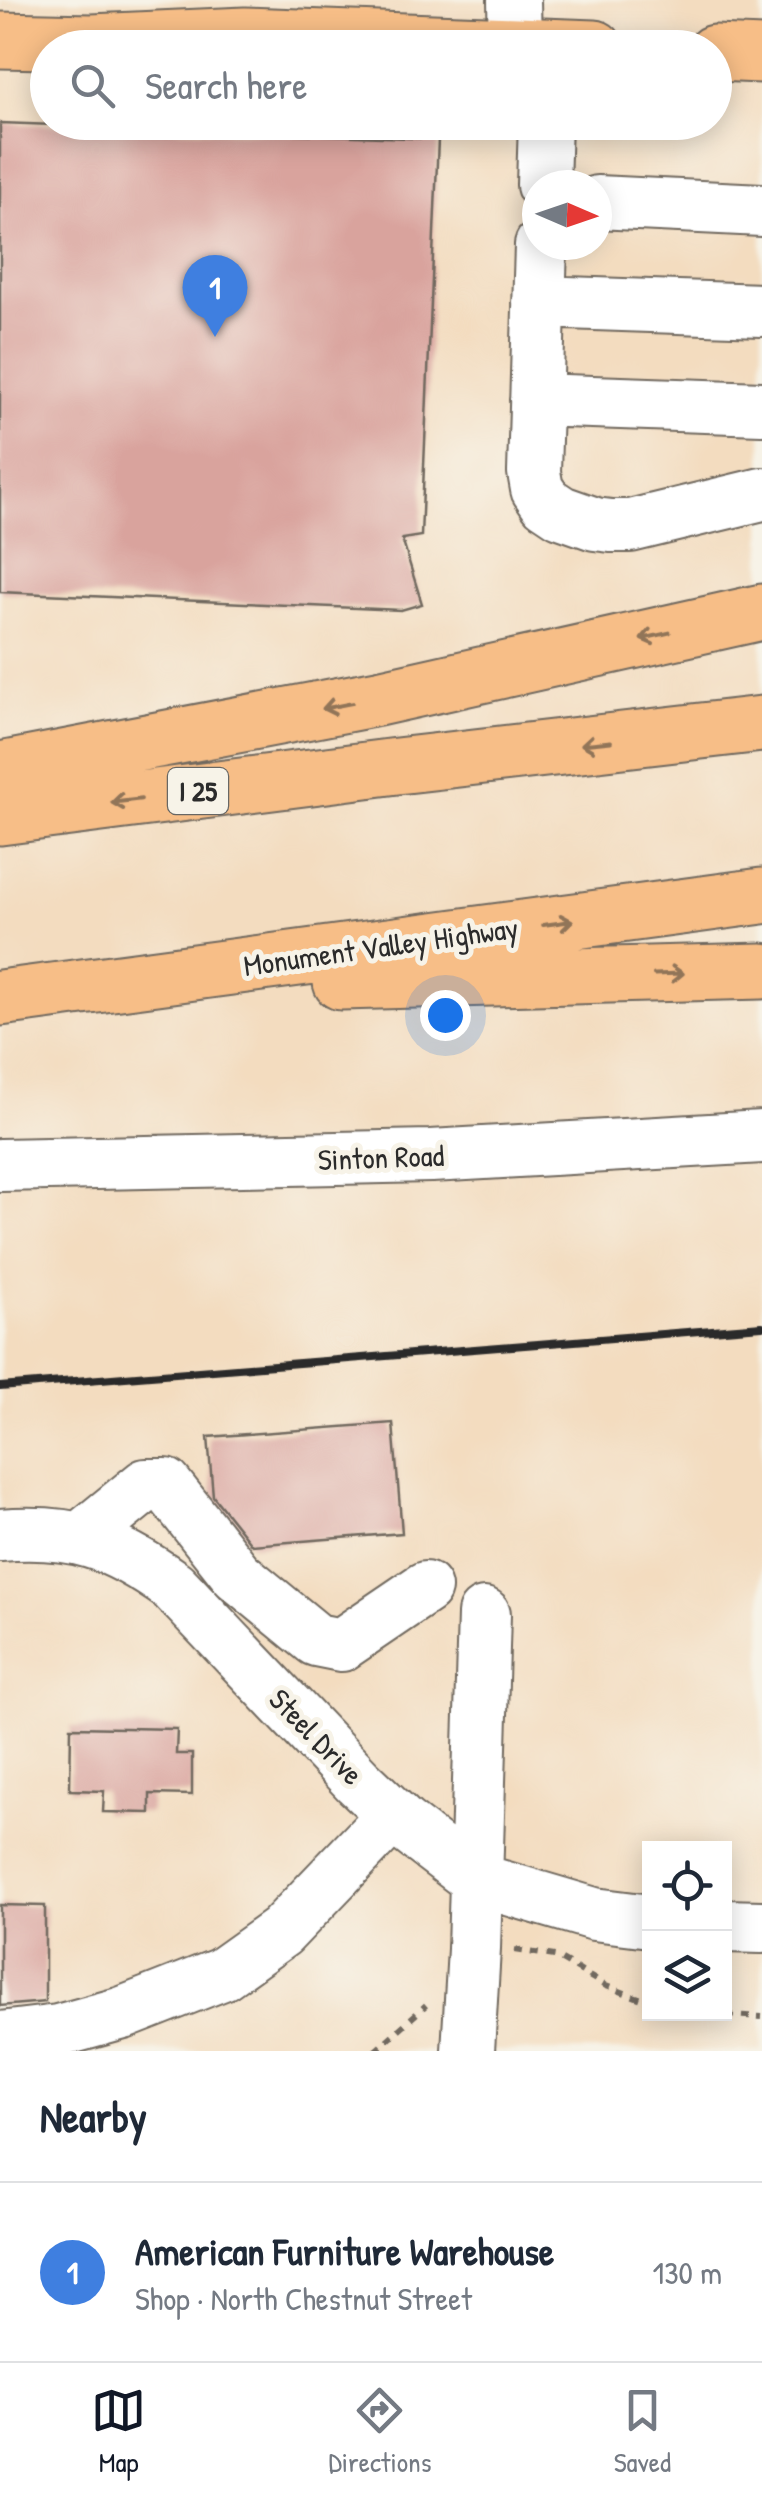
<!DOCTYPE html>
<meta charset="utf-8">
<style>
:root{--surface:#fff;--page:#f6f6f7;--text:#1f2937;--muted:#747a83;--line:#e0e1e3;--accent:#111827}
body{margin:0;font-family:"Patrick Hand",sans-serif;background:var(--page);color:var(--text)}
.controls{position:absolute;right:30px;bottom:30px;display:grid;overflow:hidden;border-radius:0px;box-shadow:0 5px 25px #0003}
.controls button{width:90px;height:90px;display:grid;place-items:center;padding:0;border:0;border-bottom:2px solid var(--line);background:var(--surface);color:var(--text);font:50px sans-serif}
.compass{position:absolute;left:522px;top:170px;width:90px;height:90px;border-radius:50%;background:var(--surface);box-shadow:0 5px 25px #0003;rotate:92deg}
.you{position:absolute;left:445px;top:1015px;width:35px;height:35px;margin:-25px;border:8px solid #fff;border-radius:50%;background:#1a73e8;box-shadow:0 0 0 15px #1a73e833}
.badge{display:grid;place-items:center;width:65px;height:65px;border-radius:50%;background:var(--accent);color:#fff;font-size:32px;font-weight:700}
.pin{position:absolute;translate:-50% -82px;filter:drop-shadow(0 2px 5px #0008)}
.pin::after{content:'';position:absolute;top:52px;width:35px;height:30px;background:inherit;clip-path:polygon(0 0,100% 0,50% 100%)}
.list{margin:0;padding:0;list-style:none}
h2{display:flex;justify-content:space-between;align-items:center;height:130px;margin:0;padding:0 40px;font-size:42px}
h2 small{font-size:32px;font-weight:400;color:var(--muted)}
.list li{display:grid;grid-template-columns:65px 1fr auto;gap:30px;align-items:center;box-sizing:border-box;height:180px;padding:0 40px;border-top:2px solid var(--line)}
.list b{display:block;font-size:38px;white-space:nowrap}
.list p{margin:0;font-size:32px;white-space:nowrap;color:var(--muted)}
.list em{font-size:32px;font-style:normal;color:var(--muted)}
.icon{flex:none;width:55px;height:55px;fill:none;stroke:currentColor;stroke-width:2;stroke-linecap:round;stroke-linejoin:round}
.map{position:relative;flex:none;width:762px;height:2051px;overflow:hidden}
.search{position:absolute;background:var(--surface);box-shadow:0 5px 25px #0003;left:30px;right:30px;top:30px;height:110px;display:flex;align-items:center;gap:25px;box-sizing:border-box;padding:0 35px;border-radius:55px;color:var(--muted);font-size:38px}
.sheet{height:310px;background:var(--surface)}
nav{display:flex;justify-content:space-around;align-items:center;box-sizing:border-box;height:140px;border-top:2px solid var(--line);background:var(--surface);font-size:28px;color:var(--muted)}
nav a{display:grid;justify-items:center;gap:5px}
nav .on{color:var(--accent)}
.map>svg:first-child{display:block}
.building{fill:#d9a39d}
.lines{fill:none;stroke-linecap:round;stroke-linejoin:round}
.minor-casing{stroke:#71695f;stroke-width:56}
.major-casing{stroke:#71695f;stroke-width:59}
.highway-casing{stroke:#71695f;stroke-width:59}
.path{stroke:#71695f;stroke-width:6;stroke-dasharray:8 8;stroke-linecap:butt}
.minor{stroke:#fff;stroke-width:52}
.major{stroke:#f7be87;stroke-width:55}
.highway{stroke:#f7be87;stroke-width:55}
.rail{stroke:#2b2b2b;stroke-width:8}
.oneway{stroke:#917459}
.labels{text-anchor:middle;stroke-width:10;stroke-linejoin:round;paint-order:stroke}
.shield{fill:#f7f3e8;stroke:#686764;stroke-width:2.5}
.shield-label{font-size:28px;font-weight:bold;fill:#2b2b2b}
.street-label{font-size:30px;fill:#2b2b2b;stroke:#f7f3e8}
</style>
<div class="map">
<svg width="762" height="2051" viewBox="0 0 762 2051">
<rect width="100%" height="100%" fill="#f7f3e8"/>
<filter id="ink" filterUnits="userSpaceOnUse"><feTurbulence type="fractalNoise" baseFrequency=".01" numOctaves="2"/><feDisplacementMap in="SourceGraphic" scale="20" xChannelSelector="R" yChannelSelector="G"/><feConvolveMatrix kernelMatrix="1 2 1 2 8 2 1 2 1" color-interpolation-filters="sRGB"/></filter>
<filter id="wash" filterUnits="userSpaceOnUse"><feTurbulence type="fractalNoise" baseFrequency=".0048" numOctaves="4" result="noise"/><feDisplacementMap in="SourceGraphic" scale="40" xChannelSelector="R" yChannelSelector="G"/><feGaussianBlur stdDeviation="2.25" result="paint"/><feColorMatrix in="noise" values="0 0 0 0 0 0 0 0 0 0 0 0 0 0 0 0 0 1.4 0 .05"/><feComposite in="paint" operator="in"/></filter>
<g filter="url(#wash)">
<rect width="100%" height="100%" fill="#f3dcbf"/>
<g id="blocks">
<path class="building" d="M0,123L438,139L421,536L402,539L422,604L401,610L0,592Z
M393,1423L402,1533L252,1545L213,1496L208,1437Z
M71,1727L177,1729L176,1754H192V1795L150,1794V1813L103,1812L104,1791L70,1790Z
M0,1905L45,1906V2002L0,2006Z"/>
</g>
</g>
<g filter="url(#ink)">
<use href="#blocks" fill-opacity="0" stroke="#71695f" stroke-width="2.5"/>
<g class="lines">
<defs>
<path id="minor" d="M514,0L515,45
M543,185L545,122
M597,202L762,210
M541,245L534,472L537,489L546,502L561,512L595,524L611,526H630L762,494
M539,302L762,310
M536,400L762,408
M0,1165L431,1156L762,1137
M0,1535C73,1529 113,1543 173,1586L358,1781L403,1824L475,1879L594,1914L650,1921
M81,1538L146,1485H166L237,1575L316,1640L341,1645L425,1588
M724,1926L762,1927
M0,2038L58,2031L123,2013L222,1974L281,1932L393,1815
M468,2051L474,1949L484,1614"/>
<path id="major" d="M0,40L92,42L245,35L595,48
M714,53L762,55"/>
<path id="highway" d="M0,770L378,698L762,612
M0,817L397,766L762,724
M341,982L762,971
M0,998L762,896"/>
</defs>
<use href="#minor" class="minor-casing"/>
<use href="#major" class="major-casing"/>
<use href="#highway" class="highway-casing"/>
<path class="path" d="M515,1950L555,1956L606,1986L650,2002
M710,2014L762,2017
M375,2051L426,2005"/>
<use href="#minor" class="minor"/>
<use href="#major" class="major"/>
<use href="#highway" class="highway"/>
<path class="rail" d="M0,1387L762,1326"/>
</g>
<defs><path id="oneway-shaft" d="M-6 0H5M1.5-3L5.5 0L1.5 3" fill="none" stroke-width="1.6" stroke-linecap="round" stroke-linejoin="round" transform="scale(2.5)"/></defs>
<g class="oneway">
<use href="#oneway-shaft" transform="translate(655 636) rotate(167)"/>
<use href="#oneway-shaft" transform="translate(337 706) rotate(169)"/>
<use href="#oneway-shaft" transform="translate(596 743) rotate(174)"/>
<use href="#oneway-shaft" transform="translate(126 801) rotate(173)"/>
<use href="#oneway-shaft" transform="translate(558 923) rotate(-8)"/>
<use href="#oneway-shaft" transform="translate(669 974) rotate(-2)"/>
</g>
</g>
<g class="labels">
<rect class="shield" x="168" y="768" width="60" height="46" rx="8"/>
<g class="shield-label">
<text x="198" y="801">I 25</text>
</g>
<g class="street-label">
<text transform="translate(381 947) rotate(-8)" y="10">Monument Valley Highway</text>
<text transform="translate(381 1158) rotate(-2)" y="10">Sinton Road</text>
<text transform="translate(316 1737) rotate(46)" y="10">Steel Drive</text>
</g>
</g>
</svg>
<div class="controls">
<button><svg class="icon" aria-label="locate" viewBox="0 0 24 24"><circle cx="12" cy="12" r="6"/><path d="M12 2v4M12 18v4M2 12h4M18 12h4"/></svg></button>
<button><svg class="icon" aria-label="layers" viewBox="0 0 24 24"><path d="M12 4l9 5-9 5-9-5zM3 14l9 5 9-5"/></svg></button>
</div>
<svg class="compass" viewBox="-18 -18 36 36"><path d="M0-13l5 13h-10z" fill="#e53935"/><path d="M0 13l5-13h-10z" fill="#747a83"/></svg>
<div class="you"></div>
<div class="pin badge" style="left:215px;top:337px;background:#3f7fe0">1</div>
<div class="search"><svg class="icon" aria-label="search" viewBox="0 0 24 24"><circle cx="10" cy="10" r="6"/><path d="M15 15l6 6"/></svg>Search here</div>
</div>
<section class="sheet">
<h2>Nearby<small></small></h2>
<ul class="list">
<li><span class="badge" style="background:#3f7fe0">1</span><div><b>American Furniture Warehouse</b><p>Shop · North Chestnut Street</p></div><em>130 m</em></li>
</ul>
</section>
<nav>
<a class="on"><svg class="icon" aria-label="map" viewBox="0 0 24 24"><path d="M3 6l6-2 6 2 6-2v14l-6 2-6-2-6 2zM9 4v14M15 6v14"/></svg>Map</a>
<a><svg class="icon" aria-label="directions" viewBox="0 0 24 24"><path d="M12 3l9 9-9 9-9-9zM9 14v-3h6M13 9l2 2-2 2"/></svg>Directions</a>
<a><svg class="icon" aria-label="saved" viewBox="0 0 24 24"><path d="M7 4h10v16l-5-4-5 4z"/></svg>Saved</a>
</nav>
